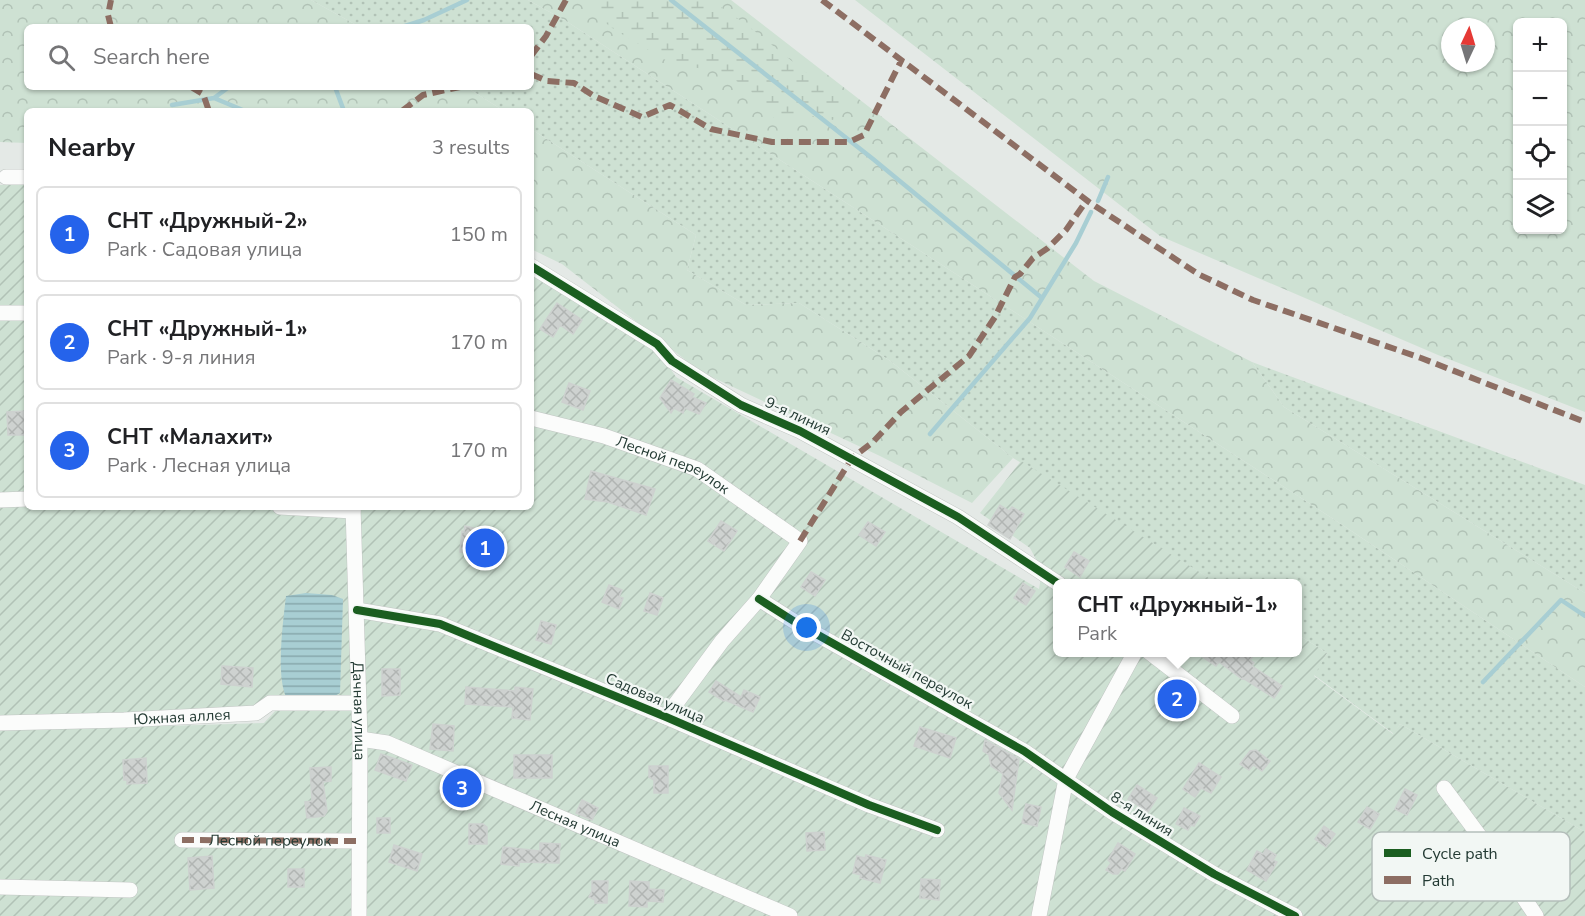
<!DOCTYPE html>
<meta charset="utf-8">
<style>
:root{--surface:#fff;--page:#f6f6f6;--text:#202124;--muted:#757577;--line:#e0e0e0;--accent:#2563eb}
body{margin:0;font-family:"Nunito Sans",sans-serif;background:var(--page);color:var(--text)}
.controls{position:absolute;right:18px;top:18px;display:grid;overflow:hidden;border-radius:9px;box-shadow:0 2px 4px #0004}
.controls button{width:54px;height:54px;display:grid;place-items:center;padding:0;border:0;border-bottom:2px solid var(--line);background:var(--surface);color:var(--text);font:30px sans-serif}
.compass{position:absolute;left:1441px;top:18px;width:54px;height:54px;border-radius:50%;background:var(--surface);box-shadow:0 2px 4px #0004;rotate:4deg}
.you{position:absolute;left:807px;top:628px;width:21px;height:21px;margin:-15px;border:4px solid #fff;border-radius:50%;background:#1a73e8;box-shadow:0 0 0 9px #1a73e833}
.badge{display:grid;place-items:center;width:39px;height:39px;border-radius:50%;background:var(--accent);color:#fff;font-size:20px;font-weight:700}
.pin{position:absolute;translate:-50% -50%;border:3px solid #fff;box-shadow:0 2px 6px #0006}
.popup{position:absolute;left:1053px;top:579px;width:249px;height:78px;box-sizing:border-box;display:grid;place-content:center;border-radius:9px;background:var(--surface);filter:drop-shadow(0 2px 4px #0005);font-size:20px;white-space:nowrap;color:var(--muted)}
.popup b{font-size:22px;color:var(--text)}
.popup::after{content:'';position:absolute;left:50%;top:100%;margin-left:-12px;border:12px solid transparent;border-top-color:var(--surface)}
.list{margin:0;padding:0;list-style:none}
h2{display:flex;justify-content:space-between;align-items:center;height:78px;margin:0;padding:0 24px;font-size:26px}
h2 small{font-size:20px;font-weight:400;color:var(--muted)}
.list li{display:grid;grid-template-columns:39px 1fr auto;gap:18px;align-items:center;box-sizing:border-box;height:96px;margin:0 12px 12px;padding:0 12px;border:2px solid var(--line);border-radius:9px}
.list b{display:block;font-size:22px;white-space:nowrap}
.list p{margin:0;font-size:20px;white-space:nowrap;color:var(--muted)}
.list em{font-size:20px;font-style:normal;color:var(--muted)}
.icon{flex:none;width:33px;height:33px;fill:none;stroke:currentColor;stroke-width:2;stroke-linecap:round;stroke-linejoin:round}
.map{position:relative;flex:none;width:1585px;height:916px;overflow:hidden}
.search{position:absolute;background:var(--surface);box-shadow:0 2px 4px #0004;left:24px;top:24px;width:510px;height:66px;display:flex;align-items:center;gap:15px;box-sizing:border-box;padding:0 21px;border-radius:9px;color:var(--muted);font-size:22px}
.panel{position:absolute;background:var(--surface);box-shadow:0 2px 4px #0004;left:24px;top:108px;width:510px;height:402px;border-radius:9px}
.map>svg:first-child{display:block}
.grass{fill:url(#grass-dots)}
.forest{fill:url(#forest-crowns);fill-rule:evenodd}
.wetland{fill:url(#wetland-marsh)}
.garden{fill:url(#garden-furrows);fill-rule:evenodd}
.water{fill:url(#water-rules)}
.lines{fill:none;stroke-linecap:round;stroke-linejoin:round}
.stream{stroke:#a8ced3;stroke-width:4.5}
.building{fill:url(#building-cross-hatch);stroke:#cdd1cf;stroke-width:1.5}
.minor-casing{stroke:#c1c6c3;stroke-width:16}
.minor{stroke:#fbfcfb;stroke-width:15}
.quiet{stroke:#8d6e63;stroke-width:6;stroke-dasharray:12 6;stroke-linecap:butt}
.cycleway-casing{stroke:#f2f7f4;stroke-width:11}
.cycleway{stroke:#1b5e20;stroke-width:8}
.labels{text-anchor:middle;stroke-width:4.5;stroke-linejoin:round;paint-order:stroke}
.street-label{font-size:15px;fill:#233a33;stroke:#f2f7f4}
.key{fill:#f2f7f4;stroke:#b4beba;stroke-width:1.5}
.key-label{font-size:16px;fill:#233a33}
</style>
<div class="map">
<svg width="1585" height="916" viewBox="0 0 1585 916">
<defs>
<pattern id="grass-dots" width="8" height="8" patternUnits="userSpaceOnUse" patternTransform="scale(1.5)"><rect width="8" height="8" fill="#cee1d3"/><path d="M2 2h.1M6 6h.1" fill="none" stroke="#b1c2b6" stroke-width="1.8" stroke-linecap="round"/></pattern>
<pattern id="forest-crowns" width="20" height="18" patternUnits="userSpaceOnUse" patternTransform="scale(1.5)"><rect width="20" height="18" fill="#cee1d3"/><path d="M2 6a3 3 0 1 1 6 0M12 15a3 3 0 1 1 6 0" fill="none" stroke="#b1c2b6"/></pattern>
<pattern id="wetland-marsh" width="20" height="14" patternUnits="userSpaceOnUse" patternTransform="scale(1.5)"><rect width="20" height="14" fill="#cee1d3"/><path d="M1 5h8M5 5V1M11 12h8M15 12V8" fill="none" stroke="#b1c2b6"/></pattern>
<pattern id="garden-furrows" width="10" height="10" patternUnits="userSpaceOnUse" patternTransform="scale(1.5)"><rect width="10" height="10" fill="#cee1d3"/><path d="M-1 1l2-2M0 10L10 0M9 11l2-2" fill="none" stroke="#b1c2b6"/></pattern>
<pattern id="water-rules" width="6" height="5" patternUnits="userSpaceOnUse" patternTransform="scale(1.5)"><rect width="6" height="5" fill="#a8ced3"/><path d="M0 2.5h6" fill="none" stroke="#88a8ac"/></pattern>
<pattern id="building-cross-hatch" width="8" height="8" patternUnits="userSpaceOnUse" patternTransform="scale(1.5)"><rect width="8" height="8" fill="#ced2d0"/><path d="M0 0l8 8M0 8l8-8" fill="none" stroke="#b1b5b3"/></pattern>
</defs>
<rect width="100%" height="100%" fill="#e4e9e6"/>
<path class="grass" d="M311,0H528L566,21L1338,522L1585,687V832L1400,724L1394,734L1314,675L1327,653L1297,634V584L1217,583L1013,458L889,360L799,303L746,305L687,270L696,235L531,129V111H504L466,87H531V27H360Z
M1252,362L1585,485V593L1284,407Z"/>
<path class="forest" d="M0,0H311L360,27H27V87H466L504,111H27V143L0,142Z
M528,0H731L1094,281L1252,362L1284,407L1585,593V687L1338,522L566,21Z
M855,0H1585V412L1438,355L1160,236ZM1562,22V230H1518V22ZM1450,27H1486V63H1450Z
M531,129L696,235L687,270L746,305L799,303L889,360L1013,458L972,503L880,456L701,372L562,264L531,249Z"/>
<path class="wetland" d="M601,0H711L747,25L843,102L838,118L832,120L822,116L774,118L758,102L748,87L714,70L674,65L615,30L599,18Z"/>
<path class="garden" d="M0,185H27V507H531V262L654,344L676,377L1039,589L1042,571L1030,548L980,513L1021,461L1217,583L1057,584V652H1297V634L1327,653L1314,676L1393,734L1400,724L1585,832V916H0ZM270,703L276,710L264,723L167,726L154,718L256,713Z"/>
<path class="water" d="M306,593L332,595L343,599L340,693L333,697H286C276,674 283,622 286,596Z"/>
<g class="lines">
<path class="stream" d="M671,0L873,159L1042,298
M402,27L424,20L467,0
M335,87L344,111
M214,98L245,111
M172,105L214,98L229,87
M1098,201L1108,177
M930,434L1030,318L1076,243L1091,212
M1483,682L1561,600L1585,616"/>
</g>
<path class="building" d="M557,303L582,320L573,334L560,325L553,337L540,329Z
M671,380L694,394L692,397L706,403L699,414L685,408L683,413L674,408L671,413L660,398Z
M569,383L590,391L583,410L562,402Z
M27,411V435H8L7,412Z
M591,471L655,489L646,515L608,502L585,499Z
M1000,505L1009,511L1012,507L1024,514L1010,539L988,525Z
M721,521L737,531L724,551L708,541Z
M868,522L885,532L876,546L859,535Z
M465,526L487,531L482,556L460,552L462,531L464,532Z
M1074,552L1089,561L1080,577L1065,567Z
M811,572L825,580L815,596L801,587Z
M1023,583L1035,591L1026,605L1014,598Z
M609,585L622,590L619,597L623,598L619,609L602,602Z
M650,593L663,598L657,615L644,611Z
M541,621L556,625L551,644L536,640Z
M1195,652H1256L1250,660L1254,663L1252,666L1282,686L1274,698L1243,678L1242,679L1219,662L1216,666Z
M222,666L253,668L252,687L221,684Z
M382,669H400V695L382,696Z
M716,681L741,697L744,690L760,697L753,712L725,700L724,701L709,692Z
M466,687L515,691V687L533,689L530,720L512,718L513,707L465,704Z
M433,724L454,726L453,751L430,749Z
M920,727L956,738L950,758L914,746Z
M985,740L1019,759L1012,810L999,793L1003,774L991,766L989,755L983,751Z
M1256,750L1270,761L1262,771L1253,765L1249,770L1240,764L1250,751Z
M381,754L412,765L406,781L375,770Z
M514,755H552V778H514Z
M146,758L147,783L127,784V780H124L123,760Z
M1199,763L1221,777L1211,793L1201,788L1195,797L1183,789Z
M649,766H668V793H654V780L649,777Z
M331,767V781L323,782L327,811L324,816L307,818L305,802L312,801L310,768Z
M1137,785L1157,798L1148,812L1128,799Z
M1405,789L1417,795L1407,815L1395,809Z
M582,800L598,808L592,820L576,813Z
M1026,804L1041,807L1037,826L1022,823Z
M1367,807L1379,814L1370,829L1358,822Z
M1184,808L1200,816L1194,826L1191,825L1188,830L1176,824Z
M377,818H390V833H377Z
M469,824H483L487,827V844H469Z
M1324,826L1335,834L1326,847L1315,839Z
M824,832L825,850L807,851L806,833Z
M1522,841L1547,869L1553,862L1567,876L1548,895L1508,853Z
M540,843L560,844L559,863L519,862V866L501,864L503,847L540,851Z
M1118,843L1135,854L1125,871L1121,869L1118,874H1113L1106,870L1111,863L1108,860Z
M394,845L422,854L417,871L389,862Z
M1266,849L1276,855L1273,860L1277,862L1266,881L1247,870L1257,851L1263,854Z
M866,855L886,860L880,883L860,878L861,875L853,873L857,856L865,858Z
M212,856L214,888L190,890L188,858Z
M288,869H304V887H288Z
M1488,878L1502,890L1493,900L1480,888Z
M921,879L940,880L939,900L920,898Z
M592,881H608L607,903H595V900L589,897L592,891Z
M630,881L649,882V889L664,890L663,902L647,901V907L629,906Z"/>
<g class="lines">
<defs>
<g id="minor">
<path d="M6,177H27"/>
<path d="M531,266L657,344L672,361L741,405L800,431L958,517L1059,584"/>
<path d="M0,313H27"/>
<path id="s1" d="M531,418L604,436L697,469L800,541L759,599L722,641L666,717"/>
<path d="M0,500L27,499"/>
<path d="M280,507L353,511"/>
<path id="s2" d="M353,507L360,739L359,916"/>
<path d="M759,599L795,622L1024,751L1112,812L1214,874L1295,916"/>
<path d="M357,610L440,624L666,717L869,805L937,830"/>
<path d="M1149,652L1232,716"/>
<path id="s3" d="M0,723L124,720L256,713L270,703H358"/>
<path id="s4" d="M360,739L387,743L790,916"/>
<path d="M1444,788L1512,880L1536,916"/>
<path id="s5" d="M182,840L359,841"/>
<path d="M0,887L130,890"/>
<path d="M1039,916L1066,779L1135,652"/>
</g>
</defs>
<use href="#minor" class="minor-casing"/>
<use href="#minor" class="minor"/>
<path class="quiet" d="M822,0L1089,202L1198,274L1253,300L1421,358L1585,422
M111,27L108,15L111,0
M531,56L546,36L566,0
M531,74L547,81L574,83L594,96L642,117L670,105L711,129L772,142H849L864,135L902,59
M191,87L203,94L209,111
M402,111L423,95L460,87
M800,541L852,458L873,442L901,412L969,356L995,317L1015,277L1020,274L1033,258L1048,248L1066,230L1087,200
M182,840L359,841"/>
<defs>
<path id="cycleway" d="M531,266L657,344L672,361L741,405L800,431L958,517L1059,584
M759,599L795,622L1024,751L1112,812L1214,874L1295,916
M357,610L440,624L666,717L869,805L937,830"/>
</defs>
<use href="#cycleway" class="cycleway-casing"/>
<use href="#cycleway" class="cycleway"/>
</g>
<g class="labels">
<g class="street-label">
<text transform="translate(798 416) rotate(25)" y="5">9-я линия</text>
<text dy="5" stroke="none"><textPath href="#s1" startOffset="150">Лесной переулок</textPath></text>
<text transform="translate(907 669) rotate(29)" y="5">Восточный переулок</text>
<text transform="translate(655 698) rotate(23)" y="5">Садовая улица</text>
<text dy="5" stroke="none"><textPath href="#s2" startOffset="204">Дачная улица</textPath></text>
<text dy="5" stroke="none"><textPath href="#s3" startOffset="182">Южная аллея</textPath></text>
<text transform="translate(1142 814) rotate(32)" y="5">8-я линия</text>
<text dy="5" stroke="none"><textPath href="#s4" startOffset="232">Лесная улица</textPath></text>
<text dy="5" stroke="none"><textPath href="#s5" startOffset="88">Лесной переулок</textPath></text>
</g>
</g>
<rect x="1372" y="832" width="198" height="69" rx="9" class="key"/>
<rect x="1384" y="849" width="27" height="8" fill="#1b5e20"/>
<rect x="1384" y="876" width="27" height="8" fill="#8d6e63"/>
<g class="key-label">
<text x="1422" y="859">Cycle path</text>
<text x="1422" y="886">Path</text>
</g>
</svg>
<div class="controls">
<button>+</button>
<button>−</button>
<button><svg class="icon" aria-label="locate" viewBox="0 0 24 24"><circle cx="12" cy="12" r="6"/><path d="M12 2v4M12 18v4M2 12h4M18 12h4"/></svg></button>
<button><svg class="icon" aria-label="layers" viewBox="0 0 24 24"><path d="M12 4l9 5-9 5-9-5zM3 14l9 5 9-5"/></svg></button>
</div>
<svg class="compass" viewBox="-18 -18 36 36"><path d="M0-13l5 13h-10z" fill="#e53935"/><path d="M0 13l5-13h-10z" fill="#757577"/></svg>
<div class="you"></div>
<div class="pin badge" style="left:485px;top:548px">1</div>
<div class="pin badge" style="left:1177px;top:699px">2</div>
<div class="popup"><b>СНТ «Дружный-1»</b>Park</div>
<div class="pin badge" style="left:462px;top:788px">3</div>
<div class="search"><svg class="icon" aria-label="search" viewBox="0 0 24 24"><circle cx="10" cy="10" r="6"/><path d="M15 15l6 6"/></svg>Search here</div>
<section class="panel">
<h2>Nearby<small>3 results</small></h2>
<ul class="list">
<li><span class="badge">1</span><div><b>СНТ «Дружный-2»</b><p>Park · Садовая улица</p></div><em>150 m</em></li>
<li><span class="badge">2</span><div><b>СНТ «Дружный-1»</b><p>Park · 9-я линия</p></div><em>170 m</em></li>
<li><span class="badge">3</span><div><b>СНТ «Малахит»</b><p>Park · Лесная улица</p></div><em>170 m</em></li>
</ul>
</section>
</div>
